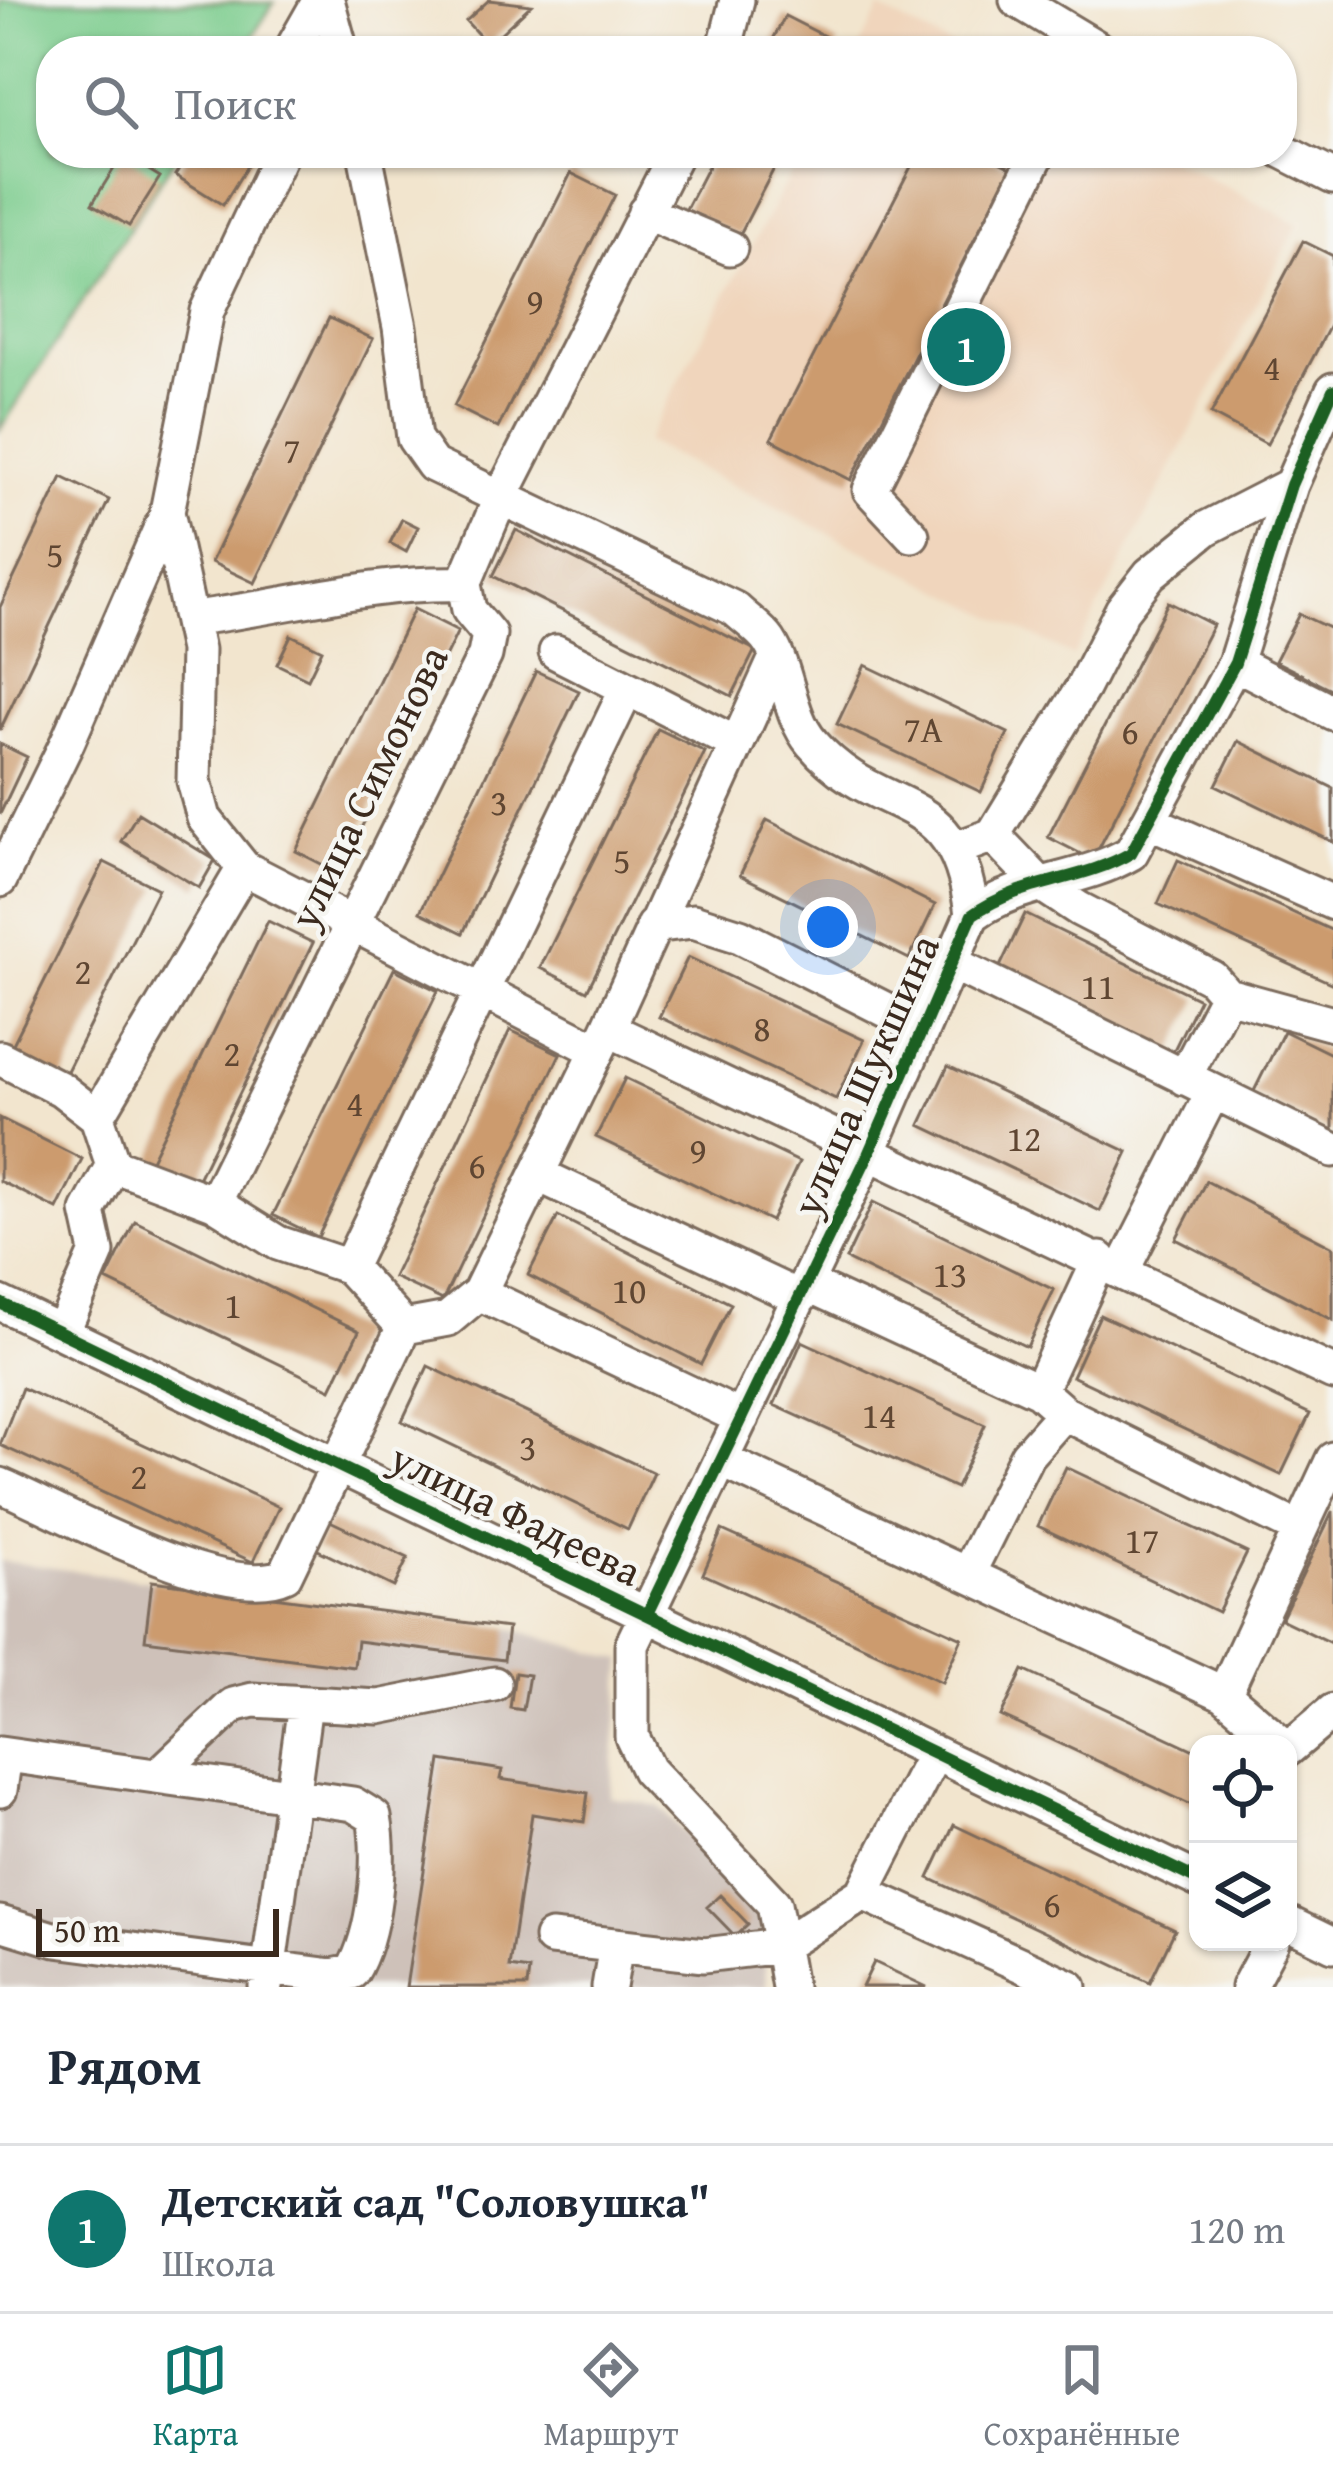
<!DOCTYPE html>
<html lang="ru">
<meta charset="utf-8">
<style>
:root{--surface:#fff;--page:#f6f6f7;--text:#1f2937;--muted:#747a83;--line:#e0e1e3;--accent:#0f766e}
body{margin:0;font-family:"Gentium Book Plus",serif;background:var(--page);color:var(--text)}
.controls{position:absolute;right:36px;bottom:36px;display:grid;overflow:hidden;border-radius:24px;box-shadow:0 3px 9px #0004}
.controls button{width:108px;height:108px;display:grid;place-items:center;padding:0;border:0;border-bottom:3px solid var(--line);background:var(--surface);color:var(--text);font:60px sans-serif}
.scale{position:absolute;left:36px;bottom:30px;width:243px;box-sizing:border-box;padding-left:12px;border:6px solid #3b2a1e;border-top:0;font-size:33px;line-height:42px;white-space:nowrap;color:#3b2a1e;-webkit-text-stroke:9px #f6f6f2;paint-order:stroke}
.you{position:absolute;left:828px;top:927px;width:42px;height:42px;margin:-30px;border:9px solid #fff;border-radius:50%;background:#1a73e8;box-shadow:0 0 0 18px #1a73e833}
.badge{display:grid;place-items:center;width:78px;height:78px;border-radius:50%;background:var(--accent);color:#fff;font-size:39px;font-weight:700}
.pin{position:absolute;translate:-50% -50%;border:6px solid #fff;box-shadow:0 3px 12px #0006}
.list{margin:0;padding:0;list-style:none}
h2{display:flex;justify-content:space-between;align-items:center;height:156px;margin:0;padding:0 48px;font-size:51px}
h2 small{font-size:39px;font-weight:400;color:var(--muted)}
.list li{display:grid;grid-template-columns:78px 1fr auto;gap:36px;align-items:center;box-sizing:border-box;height:168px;padding:0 48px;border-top:3px solid var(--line)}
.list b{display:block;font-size:45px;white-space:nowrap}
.list p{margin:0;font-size:39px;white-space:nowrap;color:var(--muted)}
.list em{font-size:39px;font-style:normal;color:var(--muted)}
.icon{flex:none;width:66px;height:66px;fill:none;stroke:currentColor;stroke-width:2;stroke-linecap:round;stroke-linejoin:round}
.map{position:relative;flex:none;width:1333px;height:1987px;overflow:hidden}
.search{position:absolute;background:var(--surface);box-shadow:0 3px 9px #0004;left:36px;right:36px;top:36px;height:132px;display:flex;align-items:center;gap:30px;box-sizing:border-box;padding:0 42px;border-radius:48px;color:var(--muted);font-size:45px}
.sheet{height:324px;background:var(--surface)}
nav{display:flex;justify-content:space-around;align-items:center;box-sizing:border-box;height:168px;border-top:3px solid var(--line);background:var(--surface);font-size:33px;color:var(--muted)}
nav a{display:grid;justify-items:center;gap:6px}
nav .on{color:var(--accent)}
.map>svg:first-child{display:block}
.built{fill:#f0d5bc}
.industrial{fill:#cec1b9}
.green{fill:#7bcc8d;stroke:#5b7b56;stroke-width:3}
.building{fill:#cc9b6e}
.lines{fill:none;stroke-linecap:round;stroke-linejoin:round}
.minor-casing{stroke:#7b6b5c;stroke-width:39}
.minor{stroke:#fff;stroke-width:33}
.cycleway-casing{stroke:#f6f6f2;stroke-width:20}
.cycleway{stroke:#1b5e20;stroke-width:12}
.labels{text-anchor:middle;stroke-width:9;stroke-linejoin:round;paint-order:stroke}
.number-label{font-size:36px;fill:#5f4632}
.street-label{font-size:42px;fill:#3b2a1e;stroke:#f6f6f2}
</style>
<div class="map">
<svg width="1333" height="1987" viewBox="0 0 1333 1987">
<rect width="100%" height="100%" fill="#f6f6f2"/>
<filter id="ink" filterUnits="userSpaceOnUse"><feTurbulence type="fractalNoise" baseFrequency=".00833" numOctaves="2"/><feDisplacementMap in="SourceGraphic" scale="24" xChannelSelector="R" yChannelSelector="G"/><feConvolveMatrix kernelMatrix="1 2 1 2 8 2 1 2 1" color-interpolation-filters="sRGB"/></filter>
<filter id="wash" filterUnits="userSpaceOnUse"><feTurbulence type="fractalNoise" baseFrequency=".004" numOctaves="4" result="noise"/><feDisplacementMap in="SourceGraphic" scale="48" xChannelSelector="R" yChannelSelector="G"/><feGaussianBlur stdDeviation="2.7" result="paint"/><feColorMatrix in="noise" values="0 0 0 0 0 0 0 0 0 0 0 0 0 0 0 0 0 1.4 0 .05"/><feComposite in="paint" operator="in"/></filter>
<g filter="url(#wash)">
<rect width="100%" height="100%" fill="#f2e5ce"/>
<path class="built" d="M880,9L961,51H857Z
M802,153H1160L1298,224L1073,656L646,442Z"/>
<path class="industrial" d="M0,1561L508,1628L623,1660L610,1797L658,1806L763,1914L766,1987H0Z"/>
<path class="green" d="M0,0L274,3L243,51H51V153H178L0,430Z"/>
<g id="blocks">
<path class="building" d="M489,0L531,5L488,45L466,21Z
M785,16L838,43L834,51H767Z
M189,153H255L223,205L175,175Z
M715,153H782L739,236L686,209Z
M918,153H981L1011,168L851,480L771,439Z
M123,154L160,177L129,226L92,204Z
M571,173L615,195L498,428L454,406Z
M1303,241L1333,256V320L1267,444L1211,414Z
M329,318L373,339L255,583L211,562Z
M62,477L109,500L0,730V607Z
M402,519L418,527L406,552L390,543Z
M516,530L755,650L732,696L493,576Z
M1168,602L1213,625L1093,860L1048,837Z
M414,609L458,631L339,873L296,851Z
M1299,614L1333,630V690L1275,661Z
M291,635L322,650L308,679L277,664Z
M865,665L1008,733L981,792L837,724Z
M536,671L579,691L463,933L420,912Z
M658,729L705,752L587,991L540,968Z
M1238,741L1333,788V842L1216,785Z
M0,744L27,757L0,814Z
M138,813L215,860L199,888L121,841Z
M767,820L935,905L909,959L740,875Z
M1178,860L1333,931V984L1158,904Z
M104,862L158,889L62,1081L8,1054Z
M1025,914L1199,999L1170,1058L997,973Z
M268,921L313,943L195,1185L150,1162Z
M688,957L864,1040L836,1099L659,1017Z
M394,969L438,991L318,1237L273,1215Z
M510,1030L560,1054L443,1300L393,1277Z
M1284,1031L1333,1055V1132L1253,1093Z
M948,1066L1128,1152L1100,1211L920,1125Z
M625,1078L799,1162L771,1221L596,1137Z
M0,1118L82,1159L57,1209L0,1181Z
M1206,1181L1333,1247V1320L1176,1239Z
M873,1202L1054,1290L1027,1347L846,1259Z
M558,1216L731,1304L701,1364L528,1275Z
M135,1221L359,1331L331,1389L106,1280Z
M1100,1315L1310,1414L1281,1475L1072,1376Z
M802,1341L985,1425L956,1488L774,1405Z
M428,1366L654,1473L628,1529L402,1421Z
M22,1388L279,1507L253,1562L0,1445Z
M1066,1467L1247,1553L1218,1612L1038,1526Z
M1333,1511V1644L1281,1619Z
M330,1521L408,1558L394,1587L316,1549Z
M722,1530L962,1638L942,1682L703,1574Z
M152,1581L508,1628L504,1660L357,1641L354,1667L145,1640Z
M1023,1670L1198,1752V1808L1001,1716Z
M515,1673L529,1675L523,1710L510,1708Z
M441,1760L502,1770L500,1779L588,1793L584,1822L532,1814L509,1967L529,1970L527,1987H406Z
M954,1825L1175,1930L1150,1982L929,1878Z
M720,1895L748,1924L735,1936L707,1907Z
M874,1962L927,1987H862Z"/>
</g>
</g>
<g filter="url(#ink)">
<use href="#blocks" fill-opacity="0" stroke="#7b6b5c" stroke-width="3"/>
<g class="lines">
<defs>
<path id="minor" d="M327,0L341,51
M1017,0L1102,51
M291,51L320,0
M724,51L737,0
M1282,151L1333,177
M281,153L207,311L167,512L197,650L194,781L204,818L244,868L597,1050
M365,153L400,327L414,438L433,465L735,609C745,619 761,629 769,641C789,672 788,715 812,743C881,823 957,781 972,915
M645,212L730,248
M912,535L870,490L1038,153
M194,618C286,607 370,581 464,584
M556,652L735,743
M1235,663L1333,713
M1149,821L1333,903
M993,835L1038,882L1079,909L1212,978L1227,995L1184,1078
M958,848L993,835L1083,687L1122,610L1150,574L1207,528L1291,485
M0,880L67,743L166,516
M653,926L693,921L740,936L922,1028
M950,962L1333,1150
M1227,995L1333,1024
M608,1029L1333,1373
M0,1058L61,1089L97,1117L113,1165L214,1203L278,1243L349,1267L404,1327
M97,1117L244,868
M537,1174L800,1298
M214,1203L485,655L489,634L469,610L464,584L500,499L676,153
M349,1267L627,689
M1123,1269L1213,1092
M807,1284L1039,1391L1064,1413L1299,1529
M479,1293L742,1418
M0,1303L1198,1880
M404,1327L448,1319L479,1293L608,1029L776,658
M63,1331L97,1252L88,1211L113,1165
M1039,1391L1100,1259
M721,1460L1224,1694L1282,1744
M0,1485C60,1511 226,1604 285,1575L404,1327
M968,1573L1027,1455L1064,1413
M1224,1694L1333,1459
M1288,1749L1333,1711
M0,1754L353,1804L374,1817C382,1860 375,1934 352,1972L332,1976L56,1940L0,1923
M160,1774L233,1705L253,1700L379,1707L494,1684
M0,1790L5,1755
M863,1893L1070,1987
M1288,1923L1333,1945
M551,1938L704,1955L781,1946L863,1893L934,1754
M266,1987L305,1704
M609,1987L616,1945
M789,1987L774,1904L648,1770L632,1737V1645L868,1155L972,915C1022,879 1079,883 1131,853L1235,663L1291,485L1333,390
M1248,1987L1272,1942"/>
</defs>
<use href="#minor" class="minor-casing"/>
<use href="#minor" class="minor"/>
<defs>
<path id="cycleway" d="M0,1303L1198,1880
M647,1614L868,1155L972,915C1022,879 1079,883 1131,853L1235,663L1291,485L1333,390"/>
</defs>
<use href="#cycleway" class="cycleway-casing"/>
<use href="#cycleway" class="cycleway"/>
</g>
</g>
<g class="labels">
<g class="number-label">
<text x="535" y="314">9</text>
<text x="1272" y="380">4</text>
<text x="292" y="463">7</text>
<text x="55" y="567">5</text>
<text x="923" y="742">7А</text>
<text x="1130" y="744">6</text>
<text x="499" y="815">3</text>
<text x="622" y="873">5</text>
<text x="83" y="984">2</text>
<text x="1098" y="999">11</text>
<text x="762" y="1041">8</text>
<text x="232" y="1066">2</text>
<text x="355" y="1116">4</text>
<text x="1024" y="1151">12</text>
<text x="698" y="1163">9</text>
<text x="477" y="1178">6</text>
<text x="950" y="1287">13</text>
<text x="629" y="1303">10</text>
<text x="233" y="1318">1</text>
<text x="879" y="1428">14</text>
<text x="528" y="1460">3</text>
<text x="139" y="1489">2</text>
<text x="1142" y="1553">17</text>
<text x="1052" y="1917">6</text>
</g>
<g class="street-label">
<text transform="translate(368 787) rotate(-64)" y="15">улица Симонова</text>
<text transform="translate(865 1075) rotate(-66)" y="15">улица Шукшина</text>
<text transform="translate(516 1514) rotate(26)" y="15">улица Фадеева</text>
</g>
</g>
</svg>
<div class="controls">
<button><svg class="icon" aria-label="locate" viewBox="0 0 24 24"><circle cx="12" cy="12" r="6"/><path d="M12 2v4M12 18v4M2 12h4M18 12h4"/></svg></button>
<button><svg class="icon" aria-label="layers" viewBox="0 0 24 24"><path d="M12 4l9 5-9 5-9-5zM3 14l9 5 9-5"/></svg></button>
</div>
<div class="scale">50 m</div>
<div class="you"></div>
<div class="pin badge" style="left:966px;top:347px">1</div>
<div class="search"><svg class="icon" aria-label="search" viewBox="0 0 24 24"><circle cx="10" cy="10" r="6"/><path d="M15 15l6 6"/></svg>Поиск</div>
</div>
<section class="sheet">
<h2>Рядом<small></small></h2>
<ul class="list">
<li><span class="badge">1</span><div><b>Детский сад &quot;Соловушка&quot;</b><p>Школа</p></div><em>120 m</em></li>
</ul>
</section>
<nav>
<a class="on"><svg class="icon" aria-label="map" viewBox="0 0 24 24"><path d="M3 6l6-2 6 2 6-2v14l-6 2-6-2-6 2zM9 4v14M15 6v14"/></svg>Карта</a>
<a><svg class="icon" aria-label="directions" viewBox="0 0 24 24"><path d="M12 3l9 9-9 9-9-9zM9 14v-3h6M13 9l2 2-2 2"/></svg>Маршрут</a>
<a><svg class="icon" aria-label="saved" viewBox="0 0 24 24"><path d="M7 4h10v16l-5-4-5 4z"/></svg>Сохранённые</a>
</nav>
